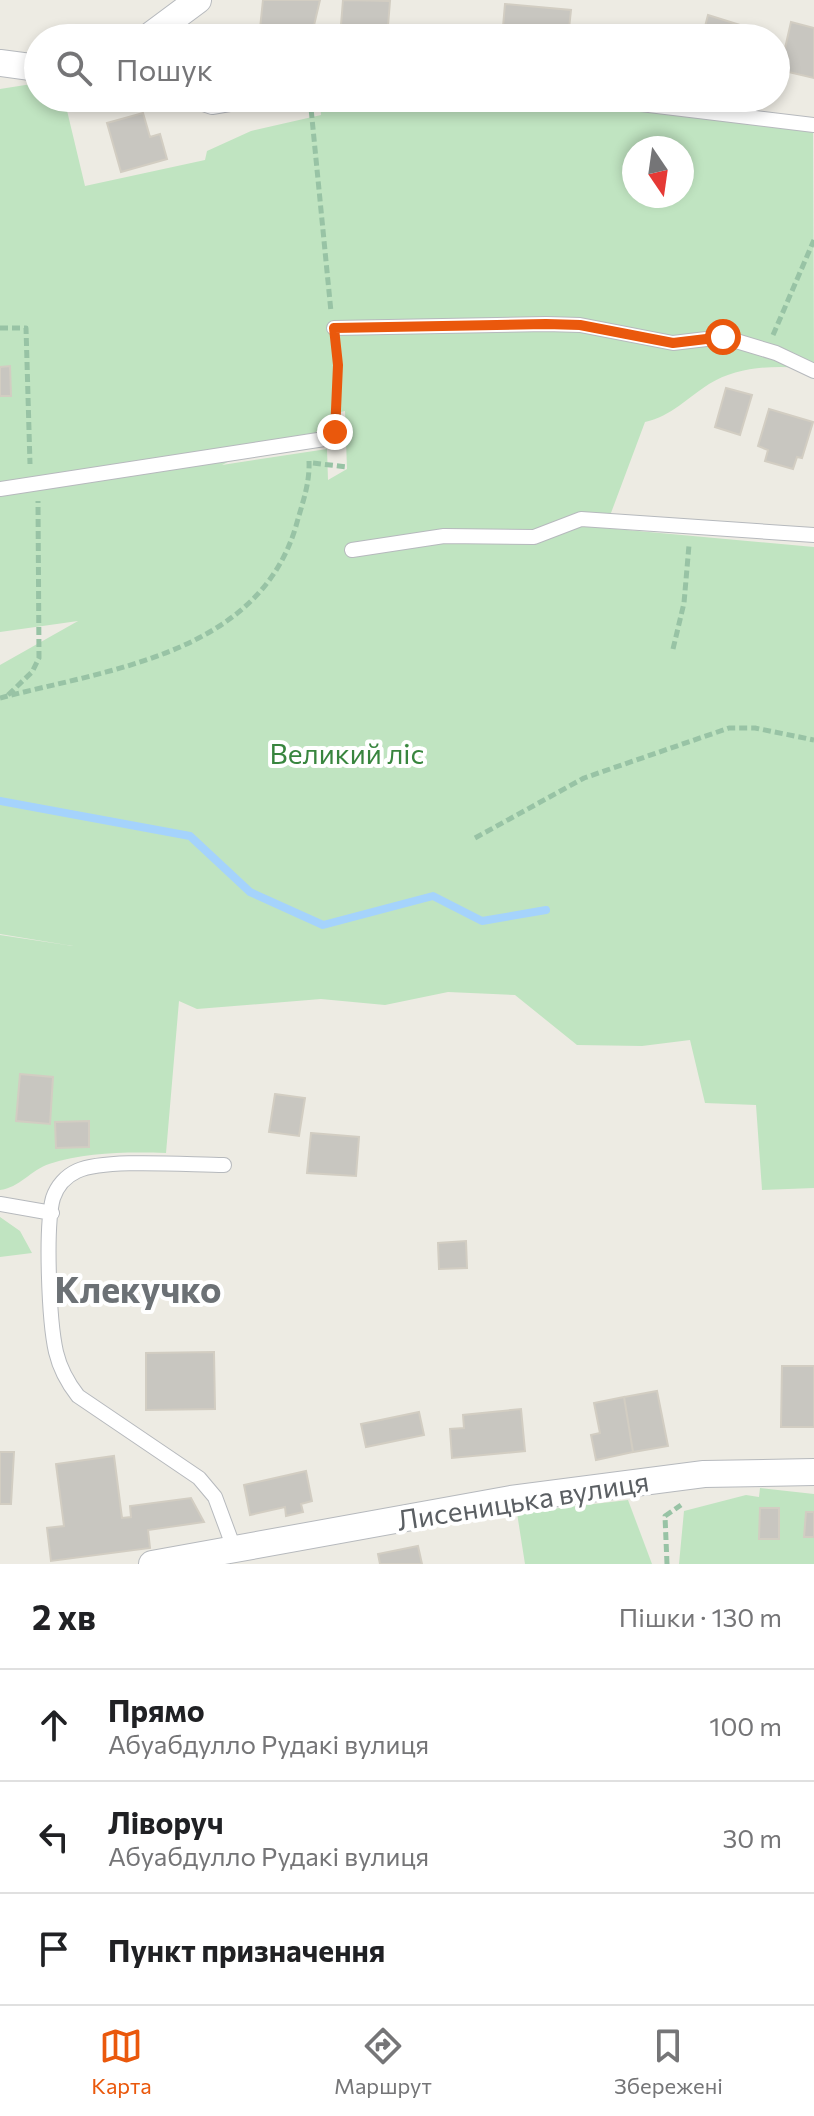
<!DOCTYPE html>
<html lang="uk">
<meta charset="utf-8">
<style>
:root{--surface:#fff;--page:#f2f2f2;--text:#202124;--muted:#757577;--line:#e0e0e0;--accent:#ea580c}
body{margin:0;font-family:Commissioner,sans-serif;background:var(--page);color:var(--text)}
.compass{position:absolute;left:622px;top:136px;width:72px;height:72px;border-radius:50%;background:var(--surface);box-shadow:0 4px 12px #0003;rotate:167deg}
.stop{position:absolute;width:24px;height:24px;margin:-18px;border:6px solid #ea580c;border-radius:50%;background:#fff}
.stop.end{background:#ea580c;border-color:#fff;box-shadow:0 2px 8px #0008}
.list{margin:0;padding:0;list-style:none}
h2{display:flex;justify-content:space-between;align-items:center;height:104px;margin:0;padding:0 32px;font-size:34px}
h2 small{font-size:26px;font-weight:400;color:var(--muted)}
.list li{display:grid;grid-template-columns:52px 1fr auto;gap:24px;align-items:center;box-sizing:border-box;height:112px;padding:0 32px;border-top:2px solid var(--line)}
.list b{display:block;font-size:30px;white-space:nowrap}
.list p{margin:0;font-size:26px;white-space:nowrap;color:var(--muted)}
.list em{font-size:26px;font-style:normal;color:var(--muted)}
.icon{flex:none;width:44px;height:44px;fill:none;stroke:currentColor;stroke-width:2;stroke-linecap:round;stroke-linejoin:round}
.map{position:relative;flex:none;width:814px;height:1564px;overflow:hidden}
.search{position:absolute;background:var(--surface);box-shadow:0 4px 12px #0003;left:24px;right:24px;top:24px;height:88px;display:flex;align-items:center;gap:20px;box-sizing:border-box;padding:0 28px;border-radius:44px;color:var(--muted);font-size:30px}
.sheet{height:440px;background:var(--surface)}
nav{display:flex;justify-content:space-around;align-items:center;box-sizing:border-box;height:112px;border-top:2px solid var(--line);background:var(--surface);font-size:22px;color:var(--muted)}
nav a{display:grid;justify-items:center;gap:4px}
nav .on{color:var(--accent)}
.map>svg:first-child{display:block}
.green{fill:#c0e4c1;fill-rule:evenodd}
.lines{fill:none;stroke-linecap:round;stroke-linejoin:round}
.stream{stroke:#a5d3fc;stroke-width:8}
.building{fill:#c8c6c0;stroke:#d2cdc2;stroke-width:2}
.lane-casing{stroke:#b6b9bd;stroke-width:16}
.street-casing{stroke:#b6b9bd;stroke-width:28}
.path{stroke:#98c3a5;stroke-width:5;stroke-dasharray:8 4;stroke-linecap:butt}
.lane{stroke:#fff;stroke-width:14}
.street{stroke:#fff;stroke-width:26}
.route{stroke:#ea580c;stroke-width:10}
.labels{text-anchor:middle;stroke-width:8;stroke-linejoin:round;paint-order:stroke}
.park-label{font-size:28px;fill:#38853e;stroke:#fff}
.street-label{font-size:28px;fill:#5b5f63;stroke:#fff}
.district-label{font-size:36px;font-weight:bold;fill:#6c7175;stroke:#fff}
</style>
<div class="map">
<svg width="814" height="1564" viewBox="0 0 814 1564">
<rect width="100%" height="100%" fill="#edebe3"/>
<path class="green" d="M38,83V98H64L85,186L205,160L207,151L251,131L321,115L320,99L573,102L813,132L814,369C780,365 740,365 709,384C687,398 672,416 645,422L611,513H580L583,526L814,547V1188L762,1190L756,1105L705,1103L690,1040L642,1046L577,1045L515,995L448,992L385,1005L321,999L197,1009L179,1001L166,1153C127,1152 86,1152 49,1164C31,1170 19,1188 0,1190V935L73,946L0,934V665L78,621L0,632V89ZM634,148H682V196H634ZM345,411L347,469L328,480L327,449L222,465L264,443L315,433L332,414Z
M0,1217L20,1231L32,1253L0,1257Z
M760,1488L814,1494V1564H679L684,1511L746,1495L759,1497Z
M628,1500L652,1564H525L517,1513Z"/>
<g class="lines">
<path class="stream" d="M0,801L190,836L250,892L323,925L433,896L482,921L546,910"/>
</g>
<path class="building" d="M263,0H320L311,38H259Z
M343,0L390,1L387,38H340Z
M505,4L571,10L568,38H502Z
M708,15L743,26L739,38H702Z
M791,22L814,28V78L780,70Z
M143,113L150,137L160,134L167,159L121,172L107,123Z
M10,366L11,396H0V367Z
M726,388L752,395L740,435L715,427Z
M769,409L813,422L802,458L797,457L793,469L765,461L768,450L758,446Z
M20,1074L53,1077L50,1124L16,1121Z
M275,1094L305,1098L299,1136L269,1132Z
M89,1121V1147L56,1148L55,1122Z
M311,1133L359,1137L356,1176L307,1173Z
M466,1241L467,1268L439,1269L438,1243Z
M214,1352L215,1409L146,1410V1353Z
M782,1366H814V1427H781Z
M657,1391L668,1446L633,1452L624,1397Z
M624,1397L633,1452L596,1460L591,1435L600,1433L594,1403Z
M521,1409L525,1451L452,1458L450,1429L464,1428L463,1415Z
M419,1412L424,1435L366,1447L361,1424Z
M0,1452H14L11,1504H0Z
M114,1456L122,1518L131,1517L130,1506L191,1498L204,1522L148,1530L150,1548L51,1561L47,1528L64,1526L56,1464Z
M306,1471L312,1501L301,1504L303,1512L286,1516L285,1507L250,1515L244,1485Z
M760,1508H779V1539H759Z
M806,1512H814V1537H804Z
M418,1546L422,1564H380L378,1554Z"/>
<g class="lines">
<defs>
<path id="lane" d="M185,98L212,107L265,98
M591,98L814,125
M334,328L546,324L580,325L673,343L723,337L776,353L814,371
M0,489L331,438
M352,550L444,536L534,537L581,519L814,535
M224,1165C189,1165 106,1158 77,1171C66,1176 57,1186 53,1198C45,1227 49,1321 56,1352C60,1369 67,1382 78,1396L199,1478L215,1497L235,1551
M0,1204L52,1213"/>
<path id="street" d="M147,38L198,0
M0,63L38,68
M152,1564L511,1499L704,1474L814,1472"/>
</defs>
<use href="#lane" class="lane-casing"/>
<use href="#street" class="street-casing"/>
<path class="path" d="M310,98L331,312
M0,328H26L30,464
M773,335L814,240
M336,346L338,419
M313,463L347,467
M673,649L684,603L689,545
M8,695L32,672L39,658L38,501
M0,698C110,669 258,654 296,526C302,504 310,484 309,461
M475,838L584,778L729,728H755L814,740
M667,1564L665,1516L681,1505"/>
<use href="#lane" class="lane"/>
<use href="#street" class="street"/>
</g>
<g class="lines">
<path class="route" d="M335,432L338,365L334,328L546,324L580,325L673,343L723,337"/>
</g>
<g class="labels">
<g class="park-label">
<text x="347" y="764">Великий ліс</text>
</g>
<g class="street-label">
<text transform="translate(523 1501) rotate(-9)" y="10">Лисеницька вулиця</text>
</g>
<g class="district-label">
<text x="138" y="1303">Клекучко</text>
</g>
</g>
</svg>
<svg class="compass" viewBox="-18 -18 36 36"><path d="M0-13l5 13h-10z" fill="#e53935"/><path d="M0 13l5-13h-10z" fill="#757577"/></svg>
<div class="stop" style="left:723px;top:337px"></div>
<div class="stop end" style="left:335px;top:432px"></div>
<div class="search"><svg class="icon" aria-label="search" viewBox="0 0 24 24"><circle cx="10" cy="10" r="6"/><path d="M15 15l6 6"/></svg>Пошук</div>
</div>
<section class="sheet">
<h2>2 хв<small>Пішки · 130 m</small></h2>
<ul class="list">
<li><svg class="icon" aria-label="ahead" viewBox="0 0 24 24"><path d="M12 20V5M6 11l6-6 6 6"/></svg><div><b>Прямо</b><p>Абуабдулло Рудакі вулиця</p></div><em>100 m</em></li>
<li><svg class="icon" aria-label="left" viewBox="0 0 24 24"><path d="M17 20v-9H6M10 6l-5 5 5 5"/></svg><div><b>Ліворуч</b><p>Абуабдулло Рудакі вулиця</p></div><em>30 m</em></li>
<li><svg class="icon" aria-label="arrive" viewBox="0 0 24 24"><path d="M6 21V4h12l-3 4 3 4H6"/></svg><div><b>Пункт призначення</b></div></li>
</ul>
</section>
<nav>
<a class="on"><svg class="icon" aria-label="map" viewBox="0 0 24 24"><path d="M3 6l6-2 6 2 6-2v14l-6 2-6-2-6 2zM9 4v14M15 6v14"/></svg>Карта</a>
<a><svg class="icon" aria-label="directions" viewBox="0 0 24 24"><path d="M12 3l9 9-9 9-9-9zM9 14v-3h6M13 9l2 2-2 2"/></svg>Маршрут</a>
<a><svg class="icon" aria-label="saved" viewBox="0 0 24 24"><path d="M7 4h10v16l-5-4-5 4z"/></svg>Збережені</a>
</nav>
